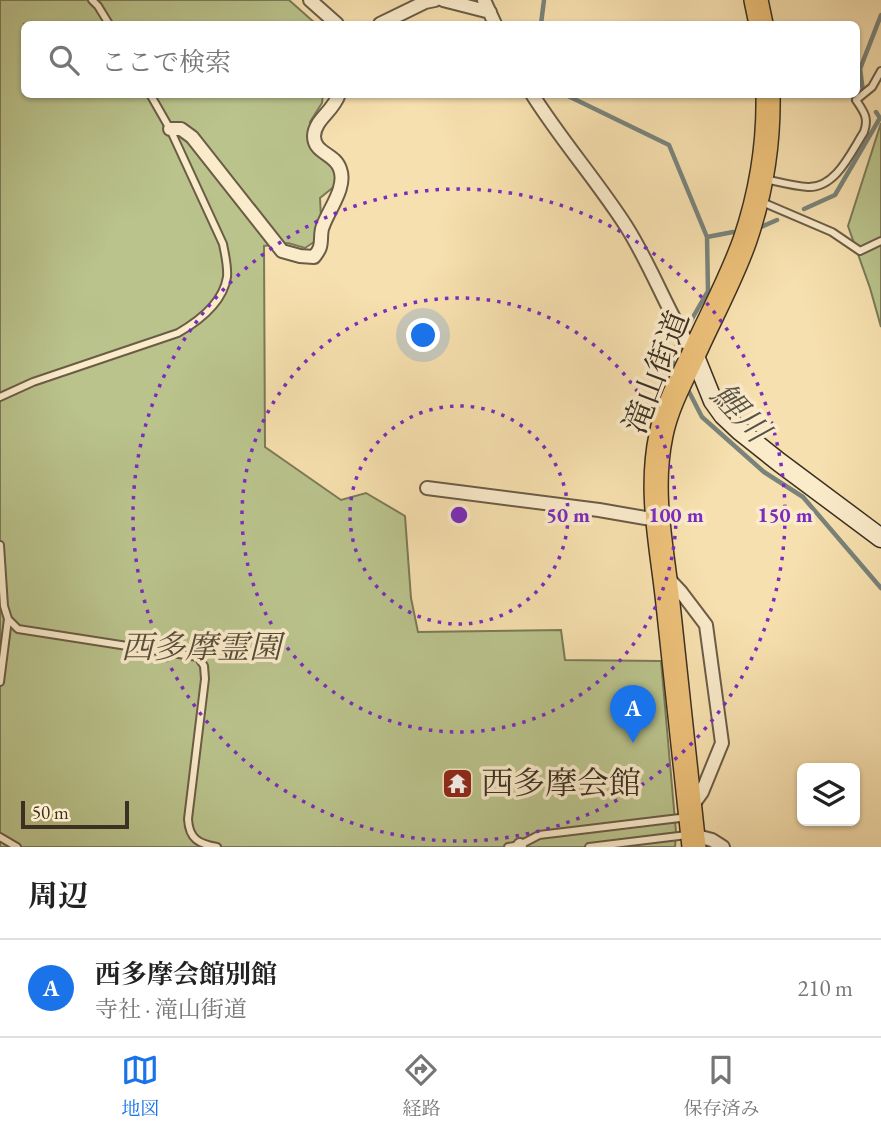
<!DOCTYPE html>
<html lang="ja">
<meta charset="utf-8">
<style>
:root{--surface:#fff;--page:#f6f6f6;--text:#222;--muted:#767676;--line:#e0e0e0;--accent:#1a73e8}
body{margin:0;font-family:"EB Garamond","Noto Serif JP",serif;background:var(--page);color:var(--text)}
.controls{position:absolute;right:21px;bottom:21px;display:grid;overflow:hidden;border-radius:10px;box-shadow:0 2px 5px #0004}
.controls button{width:63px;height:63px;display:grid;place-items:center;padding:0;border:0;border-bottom:2px solid var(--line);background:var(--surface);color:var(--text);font:35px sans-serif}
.scale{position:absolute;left:21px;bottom:18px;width:108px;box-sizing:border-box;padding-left:7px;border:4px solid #3c3023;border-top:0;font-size:19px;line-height:24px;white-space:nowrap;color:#3c3023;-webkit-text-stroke:5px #faebcb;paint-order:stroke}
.you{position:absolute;left:424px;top:336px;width:24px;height:24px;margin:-18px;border:5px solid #fff;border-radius:50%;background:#1a73e8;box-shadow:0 0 0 10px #1a73e833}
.badge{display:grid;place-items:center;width:46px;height:46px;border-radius:50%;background:var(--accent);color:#fff;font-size:23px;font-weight:700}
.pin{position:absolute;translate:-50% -58px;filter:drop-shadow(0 2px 4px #0008)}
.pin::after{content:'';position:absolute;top:37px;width:24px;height:21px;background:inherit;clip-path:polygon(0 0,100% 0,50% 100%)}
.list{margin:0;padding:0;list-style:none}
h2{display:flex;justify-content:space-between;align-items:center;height:91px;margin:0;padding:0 28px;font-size:30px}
h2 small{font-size:23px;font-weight:400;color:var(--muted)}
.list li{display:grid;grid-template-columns:46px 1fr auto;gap:21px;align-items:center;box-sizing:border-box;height:98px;padding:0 28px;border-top:2px solid var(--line)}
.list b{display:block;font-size:26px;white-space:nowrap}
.list p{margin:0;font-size:23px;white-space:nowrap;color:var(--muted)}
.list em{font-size:23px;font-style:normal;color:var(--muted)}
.icon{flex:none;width:38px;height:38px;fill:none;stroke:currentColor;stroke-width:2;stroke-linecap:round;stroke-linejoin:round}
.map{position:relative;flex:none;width:881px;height:847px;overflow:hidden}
.search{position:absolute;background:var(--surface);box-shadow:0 2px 5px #0004;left:21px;right:21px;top:21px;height:77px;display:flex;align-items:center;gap:18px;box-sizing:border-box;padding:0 24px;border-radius:10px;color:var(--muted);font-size:26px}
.sheet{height:189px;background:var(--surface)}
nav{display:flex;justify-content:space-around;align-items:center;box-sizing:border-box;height:98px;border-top:2px solid var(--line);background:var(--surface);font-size:19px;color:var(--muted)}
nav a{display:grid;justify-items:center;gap:4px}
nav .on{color:var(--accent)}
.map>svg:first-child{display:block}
.green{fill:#bac38c;stroke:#7b7a58;stroke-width:2}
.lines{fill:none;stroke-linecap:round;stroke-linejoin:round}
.stream{stroke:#79837b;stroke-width:4.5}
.lane-casing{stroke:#6b5c46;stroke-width:10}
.street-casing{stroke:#6b5c46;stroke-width:16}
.secondary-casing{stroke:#3c3023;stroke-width:21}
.highway-casing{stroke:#3c3023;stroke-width:26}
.lane{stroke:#faebcb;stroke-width:6}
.street{stroke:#faebcb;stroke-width:12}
.secondary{stroke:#faebcb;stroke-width:18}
.highway{stroke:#ecc078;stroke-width:23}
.ring{fill:none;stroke:#7b2cbf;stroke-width:3.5;stroke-dasharray:3.5 7}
.labels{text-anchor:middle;stroke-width:7;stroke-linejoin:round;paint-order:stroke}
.street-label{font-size:32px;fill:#3c3023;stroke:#faebcb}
.park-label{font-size:32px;font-style:italic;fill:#554d38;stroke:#faebcb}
.poi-label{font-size:32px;fill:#3c3023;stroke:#faebcb;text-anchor:start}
.water-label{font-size:33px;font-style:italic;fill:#565248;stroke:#faebcb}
.centre{fill:#7b2cbf;stroke:#faebcb;stroke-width:3.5}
.ring-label{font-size:21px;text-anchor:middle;font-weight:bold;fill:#7b2cbf;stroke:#faebcb;stroke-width:7;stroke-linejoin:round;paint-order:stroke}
</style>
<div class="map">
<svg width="881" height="847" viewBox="0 0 881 847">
<rect width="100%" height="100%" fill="#f7e0af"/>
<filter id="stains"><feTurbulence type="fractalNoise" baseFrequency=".00286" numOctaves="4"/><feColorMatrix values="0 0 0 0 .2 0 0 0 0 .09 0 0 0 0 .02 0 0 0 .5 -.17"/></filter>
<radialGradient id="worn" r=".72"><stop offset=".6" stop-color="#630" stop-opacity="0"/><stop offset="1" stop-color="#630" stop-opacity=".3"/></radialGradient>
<path class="green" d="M0,0H289L316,24H24V94L323,95L322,103L310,122L314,149L333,162L336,185L320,198L321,217L317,240L305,248L288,243L264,246L265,447L341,500L366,493L405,516L411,598L418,632L561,630L565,660L661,661L676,832L675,847H0Z
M881,123V327L870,288L848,226Z"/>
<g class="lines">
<path class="stream" d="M541,24L544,0
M863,91L860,69L881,15
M564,94L669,145L707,237L708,291L670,357L677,369
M804,209L835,195L880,118L876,112
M761,227L777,220
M707,237L733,232
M686,386L702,417L764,472L803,497L881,588"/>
<defs>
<path id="lane" d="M92,0L98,6L109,24
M765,179C779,182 794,186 808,187C836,188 851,152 864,132C869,118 864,112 856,100L872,87L881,71
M762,202L832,232L860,251L881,241
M0,397L33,382L178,333C199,321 223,303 227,277C228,266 225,255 223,244L170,129L150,94
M0,545L4,606L8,619L18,629L198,657L204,666L205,679L188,819C189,839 199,844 217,847
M0,682L8,619
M0,837L17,847
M508,847L520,845L539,835L688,817
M589,847L687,835"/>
<path id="street" d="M310,0L337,24
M443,0L490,12
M484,0L495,24
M380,24L425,2L435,0
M532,94C561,140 597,181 626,226C652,267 668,313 694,354
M170,129H181L192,137L282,251L300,256L314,257C316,254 319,251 320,247C322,240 320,232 323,226C329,209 347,187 340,169C335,153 314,154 314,136C315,119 333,112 339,94
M427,488L599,510L657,520
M667,577L681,592L706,625L722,743L702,792L692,806
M693,835L712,840L723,847
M519,847L520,845"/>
<path id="secondary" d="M694,354L713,401L723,415L740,431L779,462L881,538"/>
<path id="highway" d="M756,0L761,24
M694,847C686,766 677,685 668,604C662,547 649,492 661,435C667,405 684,375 697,347C713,312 732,277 745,240C761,193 769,145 768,94"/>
</defs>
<use href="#lane" class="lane-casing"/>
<use href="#street" class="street-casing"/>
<use href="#secondary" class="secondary-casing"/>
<use href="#highway" class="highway-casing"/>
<use href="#lane" class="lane"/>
<use href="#street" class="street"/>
<use href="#secondary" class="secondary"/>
<use href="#highway" class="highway"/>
</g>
<g class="ring">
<circle cx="459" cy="515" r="109"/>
<circle cx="459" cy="515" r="217"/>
<circle cx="459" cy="515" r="326"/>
</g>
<defs>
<symbol id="temple-square" viewBox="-11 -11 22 22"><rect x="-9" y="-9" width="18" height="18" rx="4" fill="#8f2418" stroke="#faebcb"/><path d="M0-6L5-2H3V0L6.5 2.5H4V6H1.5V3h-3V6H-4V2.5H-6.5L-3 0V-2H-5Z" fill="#fff"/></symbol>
</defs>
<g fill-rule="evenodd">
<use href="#temple-square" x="440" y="766" width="35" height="35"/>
</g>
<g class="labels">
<g class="street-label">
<text transform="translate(656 372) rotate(-69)" y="11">滝山街道</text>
</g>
<g class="park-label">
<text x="201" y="658">西多摩霊園</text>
</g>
<g class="poi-label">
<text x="481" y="794">西多摩会館</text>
</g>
<g class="water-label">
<text transform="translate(741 412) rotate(47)" y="12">鯉川</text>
</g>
</g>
<circle cx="459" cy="515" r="10" class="centre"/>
<g class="ring-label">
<text x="568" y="522">50 m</text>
<text x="676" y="522">100 m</text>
<text x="785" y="522">150 m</text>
</g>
<rect width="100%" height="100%" filter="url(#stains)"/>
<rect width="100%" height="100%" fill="url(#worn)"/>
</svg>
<div class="controls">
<button><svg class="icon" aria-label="layers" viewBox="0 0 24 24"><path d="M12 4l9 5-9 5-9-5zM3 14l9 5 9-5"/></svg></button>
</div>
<div class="scale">50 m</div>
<div class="you"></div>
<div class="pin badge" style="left:633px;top:743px">A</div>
<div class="search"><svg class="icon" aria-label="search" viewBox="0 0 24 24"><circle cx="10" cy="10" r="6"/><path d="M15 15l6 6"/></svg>ここで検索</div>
</div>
<section class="sheet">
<h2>周辺<small></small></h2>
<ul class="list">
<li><span class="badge">A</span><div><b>西多摩会館別館</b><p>寺社 · 滝山街道</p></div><em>210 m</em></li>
</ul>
</section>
<nav>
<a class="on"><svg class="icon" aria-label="map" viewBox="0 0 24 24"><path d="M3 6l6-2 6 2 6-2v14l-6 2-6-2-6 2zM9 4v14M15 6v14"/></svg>地図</a>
<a><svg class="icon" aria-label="directions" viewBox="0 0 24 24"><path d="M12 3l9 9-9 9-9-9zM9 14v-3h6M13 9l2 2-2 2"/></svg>経路</a>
<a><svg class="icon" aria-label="saved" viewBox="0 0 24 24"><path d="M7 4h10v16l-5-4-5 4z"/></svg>保存済み</a>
</nav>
